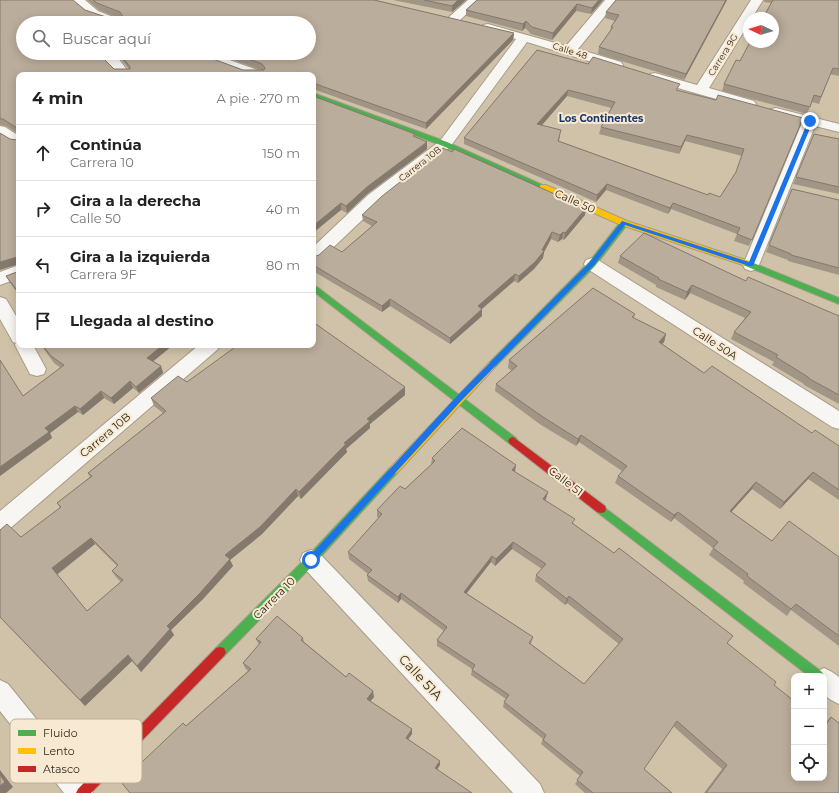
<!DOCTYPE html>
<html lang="es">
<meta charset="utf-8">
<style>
:root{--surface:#fff;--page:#f2f2f2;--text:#222;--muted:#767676;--line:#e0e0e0}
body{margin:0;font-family:Montserrat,sans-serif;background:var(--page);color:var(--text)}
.controls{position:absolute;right:12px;bottom:12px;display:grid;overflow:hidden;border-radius:8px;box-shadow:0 2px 10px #0003}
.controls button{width:36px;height:36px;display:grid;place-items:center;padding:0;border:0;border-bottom:1px solid var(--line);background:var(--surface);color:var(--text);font:20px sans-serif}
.compass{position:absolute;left:743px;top:12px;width:36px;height:36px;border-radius:50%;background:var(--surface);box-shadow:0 2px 10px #0003;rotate:274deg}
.stop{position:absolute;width:12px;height:12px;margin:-9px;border:3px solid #1a73e8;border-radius:50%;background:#fff}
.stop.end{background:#1a73e8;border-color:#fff;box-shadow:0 1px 4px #0008}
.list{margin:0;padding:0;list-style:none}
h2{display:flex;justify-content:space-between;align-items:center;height:52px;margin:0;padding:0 16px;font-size:17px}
h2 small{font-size:13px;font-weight:400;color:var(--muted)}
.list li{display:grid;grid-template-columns:26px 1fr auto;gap:12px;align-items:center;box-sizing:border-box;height:56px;padding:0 16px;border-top:1px solid var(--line)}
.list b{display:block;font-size:15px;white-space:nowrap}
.list p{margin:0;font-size:13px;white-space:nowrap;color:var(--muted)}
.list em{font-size:13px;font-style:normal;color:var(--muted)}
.icon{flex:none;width:22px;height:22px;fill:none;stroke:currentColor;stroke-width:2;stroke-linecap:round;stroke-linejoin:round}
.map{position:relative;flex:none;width:839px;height:793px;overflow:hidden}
.search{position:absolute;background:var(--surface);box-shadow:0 2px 10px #0003;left:16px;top:16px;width:300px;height:44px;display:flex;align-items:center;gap:10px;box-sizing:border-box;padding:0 14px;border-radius:22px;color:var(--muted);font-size:15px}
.panel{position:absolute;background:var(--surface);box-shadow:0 2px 10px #0003;left:16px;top:72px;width:300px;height:276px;border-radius:8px}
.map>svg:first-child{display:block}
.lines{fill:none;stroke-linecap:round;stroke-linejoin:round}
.street-casing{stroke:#a79c88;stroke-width:2}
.fast-casing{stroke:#a79c88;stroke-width:2}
.slow-casing{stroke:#a79c88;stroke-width:2}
.jam-casing{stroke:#a79c88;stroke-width:2}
.street{fill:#f8f6f2;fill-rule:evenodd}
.fast{fill:#4caf50;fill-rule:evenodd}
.slow{fill:#ffc107;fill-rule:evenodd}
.jam{fill:#c62828;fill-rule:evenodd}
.wall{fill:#a19585;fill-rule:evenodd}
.shaded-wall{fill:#83796c}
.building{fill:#bbad9b;stroke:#83796c;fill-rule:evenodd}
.route{fill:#1a73e8}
.labels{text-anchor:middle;stroke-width:4;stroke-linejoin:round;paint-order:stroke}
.far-street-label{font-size:9px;fill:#332917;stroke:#f7e9d2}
.far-neighbourhood-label{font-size:10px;font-weight:bold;fill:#19356b;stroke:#f7e9d2}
.street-label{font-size:11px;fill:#332917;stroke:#f7e9d2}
.near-street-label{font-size:13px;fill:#332917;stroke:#f7e9d2}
.key{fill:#f7e9d2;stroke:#bcaf9a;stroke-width:1}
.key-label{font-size:11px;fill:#332917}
</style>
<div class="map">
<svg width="839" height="793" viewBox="0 0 839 793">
<rect width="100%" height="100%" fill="#d0c2a9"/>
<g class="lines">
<defs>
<path id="street" d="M72,0H85L98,11L121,20L123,23C102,23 85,19 72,0Z
M468,0H481L457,23H449L447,20L449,17Z
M605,0H618L578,49L621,62L623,65L621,68H611L527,42L450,147L380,203L319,261L313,263V247L368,195L440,141L516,39L483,31L482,28L483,25L488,24L566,46Z
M751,0H763L752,18H749V23L709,88L754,101L756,104L754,107L749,108L744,107L650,80L648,77L650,74L655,73L697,85Z
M100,53H114L131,75H117L108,66Z
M191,53H210L263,72L265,75H245L193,56Z
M776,108L839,124V132L815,126L759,265L757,269L751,271L745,269L743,265L802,123L771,115L769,112L771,109Z
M0,126L5,127L19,136V146L14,145L0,136Z
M592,258L598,260L839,411V429L832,427L586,268L584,264L586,260Z
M19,265V278L0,285V272Z
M0,297L6,299L19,321V345H33L46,369L44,374L37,376L30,374L15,345L16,343L13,342L0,319Z
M199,345H220L217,350L7,531L0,533V511Z
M311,550L319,553L540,784L544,793H513L303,567L300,560L303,553Z
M824,668L832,672L839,677V704L831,700L824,695V676H814L816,672Z
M0,680L8,684L89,784L93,793H64L0,711Z"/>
<path id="fast" d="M313,93L447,142L547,187L543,189H540L443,146L313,97Z
M624,220L628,223L627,225L595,266L495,367H489L488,365L489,363L589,262L621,221Z
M746,260L839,298V304L743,265L742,263L743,261Z
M313,284L516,438L518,441L516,444H510L313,291Z
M394,466L397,467L399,470L397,473L315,563L224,656L220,657L216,656L214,652L216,648L307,557L391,467Z
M601,505L822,672L824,676H809L597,512L596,509L597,506Z"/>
<path id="slow" d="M540,185H546L627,221L749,261L750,263L749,265H743L621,225L540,189Z
M492,362L496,365L495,367L397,473L394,474L391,473L389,470L391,467L489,363Z"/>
<path id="jam" d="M513,437L605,506L606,509L605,512L601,513L597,512L510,444L508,441L510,438Z
M220,647L224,648L226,652L224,656L91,793H76L78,789L216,648Z"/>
</defs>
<use href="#street" class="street-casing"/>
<use href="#fast" class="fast-casing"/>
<use href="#slow" class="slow-casing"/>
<use href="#jam" class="jam-casing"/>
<use href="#street" class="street"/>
<use href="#fast" class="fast"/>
<use href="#slow" class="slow"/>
<use href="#jam" class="jam"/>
</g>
<path class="wall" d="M0,0L74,1L85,10L106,17L119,18L99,10L87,0H374L514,33L513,40L426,129L313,89V75H19V295L10,283L6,276L17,272L10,139L17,140V133L6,126L0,125ZM23,23L309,53H214L261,70H243L197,53H116L129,69H114L105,60Z
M393,0H466L452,12Z
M477,0H603L591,14L576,11L552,40L531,34L525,28L522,31L466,16V10Z
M616,0H727L684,80L598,54L599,47L610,31L611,27L615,21L605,18L606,12Z
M764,0H839V76L830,74L819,104L812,102L807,114L722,91L724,84L740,61L771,3L764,2Z
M537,50L678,91L716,100L803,118L749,246L734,241L737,234L671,209L668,214L606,190L596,202L464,144V138ZM567,96L611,108L601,127L599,134L679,154L685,141L742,156L736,172L720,197L708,195L559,141L560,137L541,125Z
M313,96L427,142V149L367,194L347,213L341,210Z
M814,134L839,139V194L793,184Z
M792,189L839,200V275L788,261V260L766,252Z
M362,215H585L564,240L562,239L558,242L551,239L544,252L543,258L534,269L518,283L514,281L482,309V316L450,344L390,306L382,312L313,271V257L342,252L372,226L363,221Z
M620,256L746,281L839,316V404L804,385V384L772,365L774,362L731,339L734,332L745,318L690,293L685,300L656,287V285L618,263Z
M635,314L634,318L666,334L664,342L662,344L704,373L812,433L839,446V500L808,479L780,509L752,489L731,512L772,541L839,557V646L791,610L787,616L743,583L744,581L709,555L713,548L674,518L671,522L615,483L618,476L622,471L579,442L576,446L541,425L495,391L496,384L512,371L508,368L509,360Z
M41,345H173L153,361L161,366L163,373L139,393L133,388L114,404L104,398L83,415L78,412L50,433L52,438L23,396L61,368L54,363Z
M187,382L405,387V395L370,424V428L346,449L347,452L301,499L298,496L262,534L230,560L233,566L203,599L171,630L174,635L141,672L132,661L85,706L0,617L60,508L57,503L90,477L88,473L163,413L154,406L151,398ZM95,544L117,566L112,571L116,577L121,582L87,611L57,575Z
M432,458L515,472L548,492L545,500L574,524L727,644L774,685L824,778V724L831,717L839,793H704L722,769L673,726L644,769L672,793H585L575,784L580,776L541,744L543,739L503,707L504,702L506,699L471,675L472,669L437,646V640L444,631L401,599L398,603L368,581L367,575L368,574L349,559L348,552L379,518L377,517V510L405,489L431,465ZM512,549L542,569L536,575L535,581L565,605L567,603L619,644L584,684L531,644L533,637L466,593L491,562L495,566Z
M303,638L304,642L346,677L374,697L370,701L412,729V734L408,739L440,765L186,726L248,671L245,668L243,663L259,645L256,639Z"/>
<path class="shaded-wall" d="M458,0H466L452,12V6Z
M599,0H603L591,14L592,8Z
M726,0H727L684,80L686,74Z
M577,4L576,11L552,40L553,33Z
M526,21L525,28L522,31L523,24Z
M514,33L513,40L426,129V123Z
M568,90L567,96L537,131V124Z
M687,135L685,141L679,154L681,147Z
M427,142V149L367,194L347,213L346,206L367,187Z
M607,184L606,190L596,202L597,195Z
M341,203V210L313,233V226Z
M673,203L671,209L668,214L670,208Z
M586,208L585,215L564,240L565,233Z
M552,232L551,239L544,252L543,258L534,269L518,283L519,276L542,250Z
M563,232L562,239L558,242L560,235Z
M314,236L315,243L313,245V238Z
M17,257L19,264L0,270V262Z
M515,274L514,281L477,313L478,306Z
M692,285L690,293L685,300L687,292Z
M390,299V306L382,312V306Z
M482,309V316L450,344V338Z
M666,334L664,342L657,350L659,342Z
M163,345H173L150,364L147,358Z
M161,366L163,373L139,393L136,387Z
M130,381L133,388L114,404L111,398Z
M405,387V395L370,424V428L346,449L347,452L301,499L299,492L344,443L367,419Z
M101,391L104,398L83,415L80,409Z
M75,406L78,412L50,433L52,438L0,476V467L45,428Z
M581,435L579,442L576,446L578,439Z
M516,465L515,472L512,470Z
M813,472L808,479L780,509L784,502Z
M756,482L752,489L726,518L730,511Z
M296,489L298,496L262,534L230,560L233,566L203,599L171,630L174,635L141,672L137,666L167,626L225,555Z
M548,492L546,499L541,505L543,499Z
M678,512L674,518L671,522L674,515Z
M91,538L95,544L56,575L52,568Z
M513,542L512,549L495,566L496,559Z
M492,556L491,562L463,598L464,592Z
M401,593V599L398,603V597Z
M569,596L567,603L565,605L567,599Z
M128,655L132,661L85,706L80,700Z
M373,691L374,697L367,705V699Z
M412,729V734L406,742V738Z
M440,761V765L435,773V768Z
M0,770L13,787L6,793H0Z"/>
<path class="building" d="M0,0H73L85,10L106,17L121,18L123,17L120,12L97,3L93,0H374L514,33L426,123L313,83V75H19V293L6,276L17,272V257L0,262V133L10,139L17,140V128L3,119H0ZM23,23H309V53H232L262,64L265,68L264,70H243L197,53H119L130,67V69H114L105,60L100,53H23Z
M424,0H458L452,6Z
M477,0H599L592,8L577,4L553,33L532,27L526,21L523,24L466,10Z
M616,0H726L686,74L599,47L613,27H611L619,15L606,12Z
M773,0H839V69L833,68L821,97L814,95L810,107L724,84L736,60L740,61L750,42H773V18H763Z
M537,50L588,64L593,57L680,84L676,90L716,100L718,95L803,118L752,240L737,234L740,228L673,203L670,208L607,184L597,195L464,138ZM568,90L615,102L601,127L681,147L687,135L744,149L736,172L720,197L709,193L708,195L558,141L561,130L537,124Z
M313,96L415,134L413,136L427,142L367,187L346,206L341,203L313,226Z
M814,134L839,139V187L796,177Z
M443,148L452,152L454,149L586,208L565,233L563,232L560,235L552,232L542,250L544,251L535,262L519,276L515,274L478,306L482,309L450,338L390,299L382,306L313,265V257L319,255L330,245L342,252L377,222L362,215L381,197Z
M792,189L839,200V268L791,255V254L769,245Z
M644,233L746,281L748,277L839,316V395L808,378V377L776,357L778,355L734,332L751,312L692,285L687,292L658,279L659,278L620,256Z
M593,288L635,314L632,317L666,334L659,342L704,373L712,366L812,433L815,430L839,446V490L813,472L784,502L756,482L730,511L772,541L789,521L839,557V636L796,604L791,609L747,576L748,574L713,548L718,542L678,512L674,515L618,476L627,466L581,435L578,439L543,417L496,384L517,366L509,360Z
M313,322L405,387L367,419L370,421L344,443L346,444L299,492L296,489L260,527L225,555L230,559L200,593L167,626L170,629L137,666L128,655L80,700L0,617V530L7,524L21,537L61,507L57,503L92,476L88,473L166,411L151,398L178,376L187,382L238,345H313ZM91,538L118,565L112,571L123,580L87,611L52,568Z
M42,345H163L147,358L161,366L136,387L130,381L111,398L101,391L80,409L75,406L45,428L49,432L0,467V360L23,396L64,365L51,356Z
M462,428L516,465L512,470L548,492L543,499L575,519L572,523L614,553L619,548L733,636L727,643L776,682L774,685L794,701V778H824V725L825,726L831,717L839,723V793H706L727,765L677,721L644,769L672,793H593L577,780L583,772L543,740L546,735L504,702L509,695L472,670L475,665L437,640L447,627L401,593L398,597L367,575L372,570L348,552L382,514L377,510L400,486L405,489L435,461L432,458ZM513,542L546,564L536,575L567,599L569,596L623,639L584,684L529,643L533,637L464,592L492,556L496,559Z
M277,616L303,638L301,640L346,677L349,673L373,691L367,699L412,729L406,738L440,761L435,768L472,793H130L121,782L183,723L186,726L251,669L243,663L261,642L256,639Z
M0,775L5,782L0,786Z"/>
<path class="route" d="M810,120L813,121L753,266H749L625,225L594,265L462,400L313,563H308V558L457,396L590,262L622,221L749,262L808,121Z"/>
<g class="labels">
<g class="far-street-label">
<text transform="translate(570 51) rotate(17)" y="3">Calle 48</text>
<text transform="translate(723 55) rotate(-58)" y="3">Carrera 9G</text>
<text transform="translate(420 164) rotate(-38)" y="3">Carrera 10B</text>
</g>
<g class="far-neighbourhood-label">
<text x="601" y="122">Los Continentes</text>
</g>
<g class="street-label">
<text transform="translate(575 201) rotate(24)" y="4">Calle 50</text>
<text transform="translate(715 343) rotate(33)" y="4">Calle 50A</text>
<text transform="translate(105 435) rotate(-40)" y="4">Carrera 10B</text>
<text transform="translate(566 481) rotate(38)" y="4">Calle 51</text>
<text transform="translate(274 598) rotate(-45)" y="4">Carrera 10</text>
</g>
<g class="near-street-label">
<text transform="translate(421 677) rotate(47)" y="5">Calle 51A</text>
</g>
</g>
<rect x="10" y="719" width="132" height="64" rx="6" class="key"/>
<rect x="18" y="730" width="18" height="6" fill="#4caf50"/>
<rect x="18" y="748" width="18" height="6" fill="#ffc107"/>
<rect x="18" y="766" width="18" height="6" fill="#c62828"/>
<g class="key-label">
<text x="43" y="737">Fluido</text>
<text x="43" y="755">Lento</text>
<text x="43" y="773">Atasco</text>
</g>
</svg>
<div class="controls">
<button>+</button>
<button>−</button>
<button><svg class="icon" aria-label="locate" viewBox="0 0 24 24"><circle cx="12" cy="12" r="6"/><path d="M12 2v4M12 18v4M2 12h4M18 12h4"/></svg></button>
</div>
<svg class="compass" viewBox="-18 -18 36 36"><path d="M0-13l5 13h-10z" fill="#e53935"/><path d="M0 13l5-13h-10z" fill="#767676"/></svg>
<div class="stop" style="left:311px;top:560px"></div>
<div class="stop end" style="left:810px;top:121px"></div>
<div class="search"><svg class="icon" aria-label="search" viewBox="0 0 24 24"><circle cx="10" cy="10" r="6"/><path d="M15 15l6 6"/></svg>Buscar aquí</div>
<section class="panel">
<h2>4 min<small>A pie · 270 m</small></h2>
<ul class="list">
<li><svg class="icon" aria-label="ahead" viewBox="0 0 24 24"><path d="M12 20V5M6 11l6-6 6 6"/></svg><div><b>Continúa</b><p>Carrera 10</p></div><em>150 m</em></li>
<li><svg class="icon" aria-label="right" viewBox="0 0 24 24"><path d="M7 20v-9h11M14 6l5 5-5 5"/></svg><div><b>Gira a la derecha</b><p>Calle 50</p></div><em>40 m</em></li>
<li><svg class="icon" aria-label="left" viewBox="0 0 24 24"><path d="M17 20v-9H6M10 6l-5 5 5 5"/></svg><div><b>Gira a la izquierda</b><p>Carrera 9F</p></div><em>80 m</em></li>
<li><svg class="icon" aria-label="arrive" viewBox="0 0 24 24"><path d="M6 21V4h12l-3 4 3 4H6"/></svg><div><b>Llegada al destino</b></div></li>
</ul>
</section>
</div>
